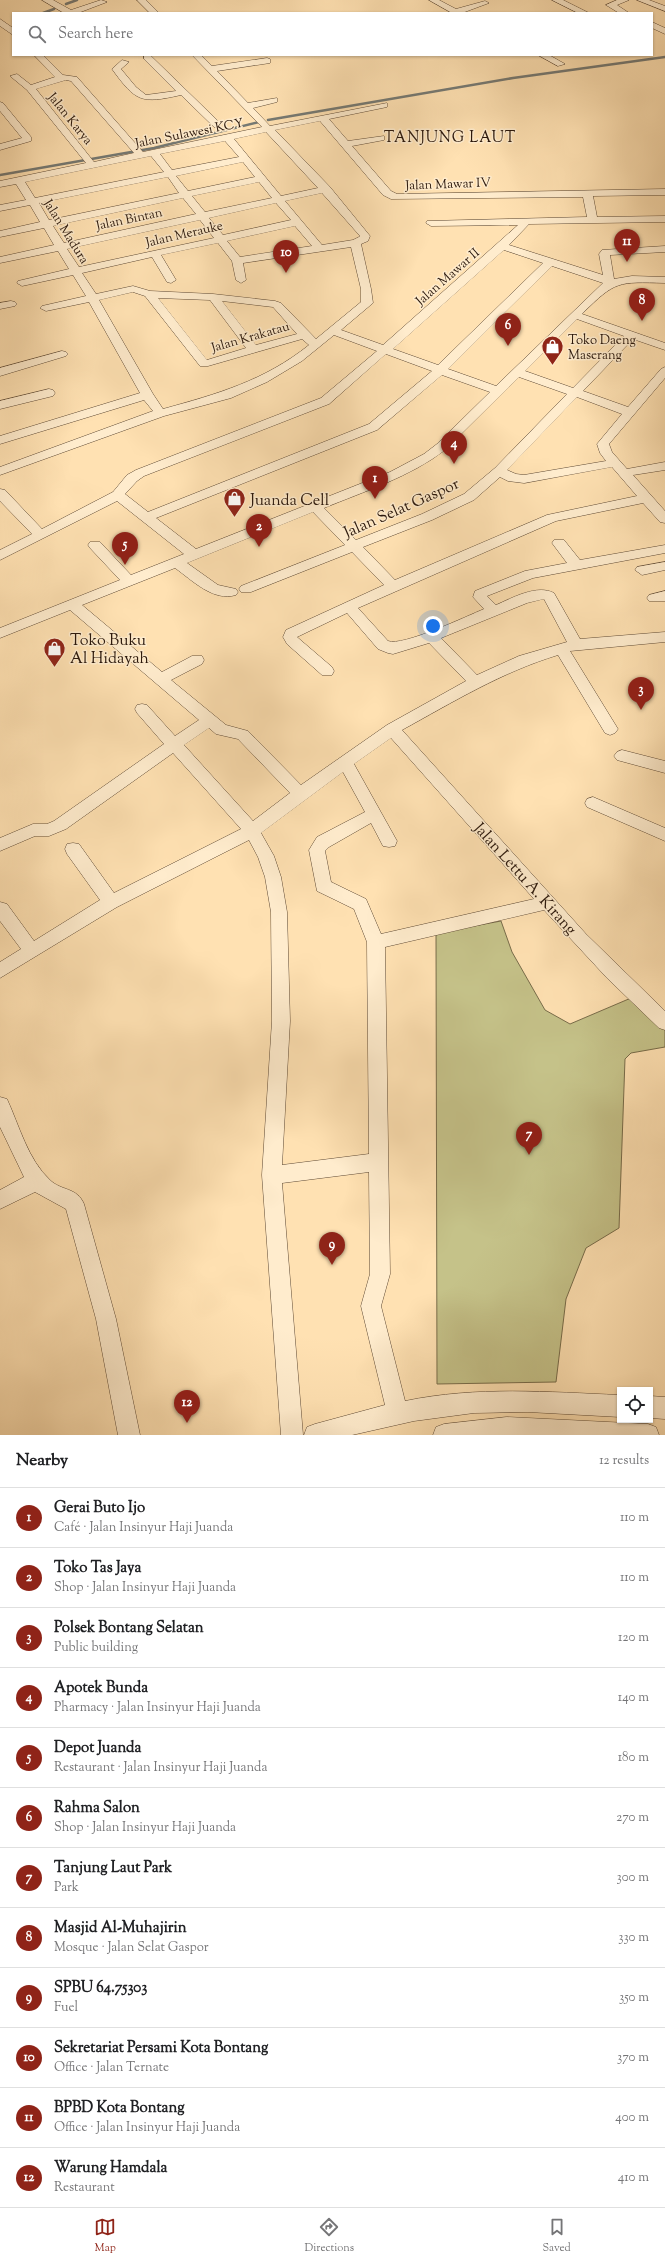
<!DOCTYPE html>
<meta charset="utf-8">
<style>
:root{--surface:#fff;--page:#f6f6f6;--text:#202124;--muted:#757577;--line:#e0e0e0;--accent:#8f2418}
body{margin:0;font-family:"Sorts Mill Goudy",serif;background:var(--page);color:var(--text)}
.controls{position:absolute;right:12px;bottom:12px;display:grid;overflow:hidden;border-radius:0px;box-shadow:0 1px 3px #0004}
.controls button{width:36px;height:36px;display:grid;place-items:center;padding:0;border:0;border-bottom:1px solid var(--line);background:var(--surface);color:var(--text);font:20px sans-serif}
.you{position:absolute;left:433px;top:626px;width:14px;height:14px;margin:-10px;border:3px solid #fff;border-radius:50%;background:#1a73e8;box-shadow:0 0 0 6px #1a73e833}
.badge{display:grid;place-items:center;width:26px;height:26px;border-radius:50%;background:var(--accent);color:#fff;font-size:13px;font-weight:700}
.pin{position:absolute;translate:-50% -33px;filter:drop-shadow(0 1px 2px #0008)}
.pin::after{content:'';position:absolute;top:21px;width:14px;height:12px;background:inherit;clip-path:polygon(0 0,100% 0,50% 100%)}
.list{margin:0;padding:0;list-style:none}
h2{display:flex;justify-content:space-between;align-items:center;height:52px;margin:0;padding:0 16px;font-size:17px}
h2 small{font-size:13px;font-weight:400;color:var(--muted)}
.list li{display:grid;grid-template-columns:26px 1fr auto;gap:12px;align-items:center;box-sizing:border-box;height:60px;padding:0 16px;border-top:1px solid var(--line)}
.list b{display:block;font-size:15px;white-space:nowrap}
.list p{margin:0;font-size:13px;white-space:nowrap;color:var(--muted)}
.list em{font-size:13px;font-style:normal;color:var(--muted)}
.icon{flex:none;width:22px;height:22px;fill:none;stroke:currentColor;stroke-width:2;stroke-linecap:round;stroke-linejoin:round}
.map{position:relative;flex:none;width:665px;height:1435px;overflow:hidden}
.search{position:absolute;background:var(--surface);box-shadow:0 1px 3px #0004;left:12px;right:12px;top:12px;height:44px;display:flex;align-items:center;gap:10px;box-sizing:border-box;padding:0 14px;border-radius:0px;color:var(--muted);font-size:15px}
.sheet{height:772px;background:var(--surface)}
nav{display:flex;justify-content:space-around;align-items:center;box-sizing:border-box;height:56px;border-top:1px solid var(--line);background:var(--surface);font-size:11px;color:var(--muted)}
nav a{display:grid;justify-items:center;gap:2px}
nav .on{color:var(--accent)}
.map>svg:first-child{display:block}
.green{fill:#c5c289;stroke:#786c4a}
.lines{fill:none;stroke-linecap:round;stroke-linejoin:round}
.stream{stroke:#757973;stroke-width:2.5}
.minor-casing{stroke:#5f4a35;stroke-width:1}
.minor{fill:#ffeccd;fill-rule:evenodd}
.labels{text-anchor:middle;stroke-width:3;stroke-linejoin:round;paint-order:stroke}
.far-street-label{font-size:13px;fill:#2a170b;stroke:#ffeccd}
.far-poi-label{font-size:13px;fill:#2a170b;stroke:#ffeccd;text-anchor:start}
.far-quarter-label{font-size:15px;letter-spacing:1px;fill:#2a170b;stroke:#ffeccd}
.poi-label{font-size:16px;fill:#2a170b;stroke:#ffeccd;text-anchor:start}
.street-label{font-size:16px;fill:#2a170b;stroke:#ffeccd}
</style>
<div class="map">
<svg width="665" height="1435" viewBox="0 0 665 1435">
<rect width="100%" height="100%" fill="#ffe1b2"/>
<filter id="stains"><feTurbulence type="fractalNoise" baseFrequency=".005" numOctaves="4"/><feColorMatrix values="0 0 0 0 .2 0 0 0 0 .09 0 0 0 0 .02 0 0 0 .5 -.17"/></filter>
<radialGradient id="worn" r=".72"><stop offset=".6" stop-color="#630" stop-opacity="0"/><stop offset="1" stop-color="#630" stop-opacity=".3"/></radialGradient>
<path class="green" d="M501,921L512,952L545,1010L570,1024L631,998L665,1030V1047L631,1053L625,1059L619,1228L586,1248L566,1299L556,1382L437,1384L436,933Z"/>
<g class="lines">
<path class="stream" d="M66,4L77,0
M43,13L54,9
M268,120L513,78L665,57
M0,175L154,148L259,122"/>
<defs>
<path id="minor" d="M42,0H53L71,10L101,0L107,2L78,13H64Z
M137,0H146L159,13H150Z
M429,0H439L456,9L485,1L489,3L462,13H452Z
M552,0H563L589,13H578Z
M617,0H629L617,5L629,13H619L606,5Z
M637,0H649L665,6V11Z
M0,19L13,28V35L0,26Z
M652,22L665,28V34L652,28Z
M34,55H43L63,75L77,77L143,152L262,127L192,55H201L212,66L267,58L270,59V63L217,71L248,103L277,98V102L253,108L270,126L387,103V107L329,119L348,141L384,136V140L352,146L391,191L397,194L665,189V195L593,196L597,217L665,216V222L529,224L509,245L603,275L599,254L602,250L665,246V252L610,255L614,279L632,276L665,277V283C618,282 616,280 582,314L665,343V350L633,339L583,391L628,407L661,369L665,367V378L609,444L612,452L627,469L665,462V470L633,475L665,511V523L660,522L643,503L556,521L358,608L388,641C402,647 467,616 484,609L473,597L475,591L525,571L567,563L552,543L554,540H564L580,560L665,545V553L533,578L487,596L496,605C512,598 537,584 554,593L580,639L665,632V642L570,651L618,729L615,733L610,735L605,733L558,655C502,672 453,702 402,730L586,934L665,1011V1030L659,1028L607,978L544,910L385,947L390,1274L381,1306L405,1401C477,1386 548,1392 620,1395V1417L528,1412L474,1413L414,1421L352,1435H304L307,1427L315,1424L385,1405L361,1306L370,1274L369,1172L282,1183L303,1435H281L262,1175L272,1021L271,912L265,877L258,857L249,840L117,907L0,978V962L21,949L0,921V902L7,904L34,941L100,900L67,854L65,849L67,844L73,843L79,844L114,893L241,829L173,753L66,829L49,836H35L0,851V838L33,824H47L54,821L164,744L137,713L135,709L137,705L142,704L147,705L175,736L199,720L70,610L0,638V628L120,580L90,548L88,545L90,542H100L131,575L184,554L117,501L0,560V550L32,534L0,501V489L5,490L42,529L113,492L127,475L136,470L321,398L377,351L334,335L302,361L267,382L231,398L164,416L0,475V467L153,411L144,400L0,444V436L140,393L89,302L46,311L40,308L42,306L86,296L73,275L22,286L17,283L18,281L69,269L58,251L0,263V257L54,245L44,228L0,237V231L40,222L30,205L0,211V205L26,200L16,184L0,187V181L86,163L27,90L10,76L17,74L31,85L55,77ZM66,80L71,81L134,153L94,162L36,89ZM320,121L383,195L391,199L583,197L587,217L427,221L426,223L431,226L518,225L383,345L341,330L373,303L371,289L361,244L368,241L370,236L330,187L275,130ZM266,132L318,188L281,196L234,139ZM225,141L239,157L172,170L160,154ZM151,156L164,172L35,198L25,182ZM243,162L255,177L188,191L176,176ZM168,177L179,193L49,220L39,203ZM259,182L272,198L205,212L192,196ZM322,193L360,236L359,237L353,240L322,245L285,201ZM183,198L196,214L64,243L53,226ZM276,203L291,220L223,235L209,218ZM200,220L214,238L79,267L67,249ZM295,226L312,246L240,257L227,241ZM218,243L232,261L236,280L241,283L246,280L243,263L351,247L361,289V302L316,339L281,303L275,301L213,294L150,291L133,286L96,294L82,273L152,257L167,282L171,283L176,280L161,255ZM504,250L543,263L438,365L393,349ZM552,266L603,283L496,386L448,369ZM133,292L145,296L200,366H208L302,339L309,345C264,381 217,394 163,409L153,394L99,300ZM158,298L210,300L246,348L207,360ZM222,301L273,307L297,334L256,345ZM577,319L624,336L573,388L525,371ZM386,354L432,371L369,424L148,512L125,494L137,481L144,476L329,404ZM442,375L490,392L437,444L424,454L390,472L196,549L156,518L377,430ZM519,377L567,394L495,468L464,494L422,514L356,540L324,508C365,491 410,477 445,450ZM577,397L622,414L597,444L600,453L606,461L524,475L516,474L507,470ZM612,467L637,496L547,515L395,580L363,547L432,520L474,500L500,477L508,481L524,483ZM313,512L345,545L241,586L239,589L241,592H251L352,552L384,585L286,630L283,637L287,644L322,675H332L334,671L332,667L297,637L347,613L378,649L388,653L393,654L429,643L466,681L387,725L301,785L248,731L226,725L171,680L202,664L204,660L202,656H192L162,672L82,605L175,568C192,580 213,602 236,595L238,592L236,589L218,585L187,563ZM544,599L567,642L519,656L477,675L441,638L527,603ZM209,728L216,734L238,739L290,793L253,821L184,745ZM391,738L534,899L381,934L366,899L331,882L325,851L329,847L371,823L383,846L389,847L395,846L397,841L354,764ZM343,772L365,812L317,837L309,850L317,891L354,909L367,942L369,1154L282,1165L290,1021L287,912L281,877L274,856L261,833Z
M144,55H150L220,123V127H214L181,95C141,104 136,102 112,69L122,60L129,62L121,69L136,87L146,95L176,91L144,59Z
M538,55H549L565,64L558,66Z
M0,102L3,103L31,137V141L0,150V144L22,138L0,111Z
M11,301L15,302L17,304L15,306L0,309V303Z
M62,351L66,352L68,354L66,356L0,376V368Z
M49,389L53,390L55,393L53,396L0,409V401Z
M665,562V570L642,575L635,570L637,567Z
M665,591V601H649L647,598L649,595Z
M622,750L665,761V773L617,760L614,756L617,752Z
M593,797L665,828V841L587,807L585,803L587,799Z
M0,1097L7,1099C19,1125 28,1160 50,1180C61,1191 77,1187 84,1204L116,1319L140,1435H118L96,1319L66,1209L35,1192L0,1209V1190L24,1177L0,1127Z
M650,1396L665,1397V1419L650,1418Z
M507,1417L648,1424L656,1427L659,1435H433L436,1427L444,1424Z"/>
</defs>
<use href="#minor" class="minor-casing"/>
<use href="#minor" class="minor"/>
</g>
<defs>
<symbol id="shop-pin" viewBox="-11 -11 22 30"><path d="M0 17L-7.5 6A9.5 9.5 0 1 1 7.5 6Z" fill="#8f2418" stroke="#ffeccd"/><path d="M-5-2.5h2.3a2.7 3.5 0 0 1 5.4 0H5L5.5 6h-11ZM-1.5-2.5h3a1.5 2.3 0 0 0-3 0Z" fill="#fff"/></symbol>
</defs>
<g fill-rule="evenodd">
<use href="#shop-pin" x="540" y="334" width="25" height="34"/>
<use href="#shop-pin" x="222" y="486" width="25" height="34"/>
<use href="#shop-pin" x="42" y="636" width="25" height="34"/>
</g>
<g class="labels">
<g class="far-street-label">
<text transform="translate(71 118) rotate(51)" y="5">Jalan Karya</text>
<text transform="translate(189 132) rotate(-11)" y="5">Jalan Sulawesi KCY</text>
<text transform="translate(448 183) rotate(-2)" y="5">Jalan Mawar IV</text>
<text transform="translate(129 218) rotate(-12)" y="5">Jalan Bintan</text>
<text transform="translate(67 231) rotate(58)" y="5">Jalan Madura</text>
<text transform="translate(184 233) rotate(-13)" y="5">Jalan Merauke</text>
<text transform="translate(447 276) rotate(-41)" y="5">Jalan Mawar II</text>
<text transform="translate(250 336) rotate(-16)" y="5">Jalan Krakatau</text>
</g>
<g class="far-poi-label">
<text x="568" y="344">Toko Daeng<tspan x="568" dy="15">Maserang</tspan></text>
</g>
<g class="far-quarter-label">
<text x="450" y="142">TANJUNG LAUT</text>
</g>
<g class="poi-label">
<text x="250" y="505">Juanda Cell</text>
<text x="70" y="645">Toko Buku<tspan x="70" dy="18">Al Hidayah</tspan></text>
</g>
<g class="street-label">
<text transform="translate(401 507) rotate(-24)" y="6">Jalan Selat Gaspor</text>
<text transform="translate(526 878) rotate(48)" y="6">Jalan Lettu A. Kirang</text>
</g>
</g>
<rect width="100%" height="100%" filter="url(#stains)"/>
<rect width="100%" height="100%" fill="url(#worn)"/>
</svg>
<div class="controls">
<button><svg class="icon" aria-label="locate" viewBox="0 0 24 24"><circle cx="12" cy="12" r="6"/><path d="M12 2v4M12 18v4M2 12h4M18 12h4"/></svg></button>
</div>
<div class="you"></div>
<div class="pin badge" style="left:375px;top:499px">1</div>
<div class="pin badge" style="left:259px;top:547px">2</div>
<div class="pin badge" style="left:641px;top:710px">3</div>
<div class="pin badge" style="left:454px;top:464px">4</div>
<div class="pin badge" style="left:125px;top:565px">5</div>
<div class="pin badge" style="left:508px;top:346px">6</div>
<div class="pin badge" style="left:529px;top:1155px">7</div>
<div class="pin badge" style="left:642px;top:321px">8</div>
<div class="pin badge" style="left:332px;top:1265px">9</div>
<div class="pin badge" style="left:286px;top:273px">10</div>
<div class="pin badge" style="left:627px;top:262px">11</div>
<div class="pin badge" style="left:187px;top:1423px">12</div>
<div class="search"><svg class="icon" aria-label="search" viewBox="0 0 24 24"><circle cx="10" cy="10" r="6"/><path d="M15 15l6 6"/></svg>Search here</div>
</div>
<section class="sheet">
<h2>Nearby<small>12 results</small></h2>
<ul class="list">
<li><span class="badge">1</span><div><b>Gerai Buto Ijo</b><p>Café · Jalan Insinyur Haji Juanda</p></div><em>110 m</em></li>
<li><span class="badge">2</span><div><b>Toko Tas Jaya</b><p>Shop · Jalan Insinyur Haji Juanda</p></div><em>110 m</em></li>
<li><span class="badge">3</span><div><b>Polsek Bontang Selatan</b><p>Public building</p></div><em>120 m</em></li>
<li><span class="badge">4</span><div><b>Apotek Bunda</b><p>Pharmacy · Jalan Insinyur Haji Juanda</p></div><em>140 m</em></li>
<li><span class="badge">5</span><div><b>Depot Juanda</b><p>Restaurant · Jalan Insinyur Haji Juanda</p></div><em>180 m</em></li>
<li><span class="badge">6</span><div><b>Rahma Salon</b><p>Shop · Jalan Insinyur Haji Juanda</p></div><em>270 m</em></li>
<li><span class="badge">7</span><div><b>Tanjung Laut Park</b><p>Park</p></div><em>300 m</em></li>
<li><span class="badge">8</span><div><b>Masjid Al-Muhajirin</b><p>Mosque · Jalan Selat Gaspor</p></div><em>330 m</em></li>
<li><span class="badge">9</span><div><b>SPBU 64.75303</b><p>Fuel</p></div><em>350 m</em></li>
<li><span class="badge">10</span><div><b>Sekretariat Persami Kota Bontang</b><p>Office · Jalan Ternate</p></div><em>370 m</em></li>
<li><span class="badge">11</span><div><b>BPBD Kota Bontang</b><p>Office · Jalan Insinyur Haji Juanda</p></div><em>400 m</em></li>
<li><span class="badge">12</span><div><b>Warung Hamdala</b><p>Restaurant</p></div><em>410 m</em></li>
</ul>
</section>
<nav>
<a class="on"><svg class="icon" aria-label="map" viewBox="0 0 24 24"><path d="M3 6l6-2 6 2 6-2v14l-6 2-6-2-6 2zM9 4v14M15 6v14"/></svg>Map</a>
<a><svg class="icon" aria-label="directions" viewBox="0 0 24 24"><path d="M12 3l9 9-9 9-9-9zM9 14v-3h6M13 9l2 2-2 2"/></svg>Directions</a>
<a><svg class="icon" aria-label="saved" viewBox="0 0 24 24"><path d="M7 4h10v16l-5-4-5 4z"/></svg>Saved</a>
</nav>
